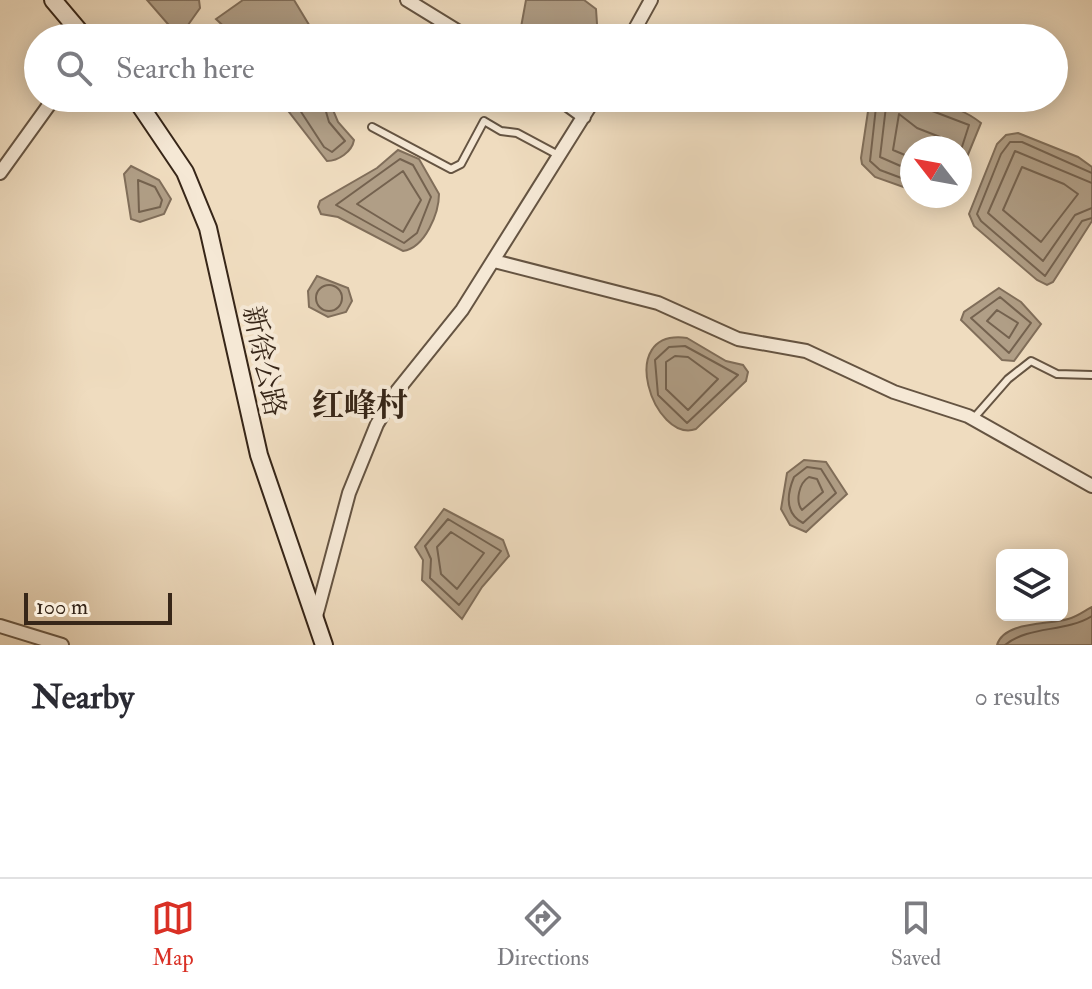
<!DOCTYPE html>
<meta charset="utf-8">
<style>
:root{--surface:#fff;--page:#f2f2f3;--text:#2b2b33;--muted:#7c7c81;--line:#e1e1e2;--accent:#d93025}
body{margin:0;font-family:"IM FELL Double Pica","Noto Serif SC",serif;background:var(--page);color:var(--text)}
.controls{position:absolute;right:24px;bottom:24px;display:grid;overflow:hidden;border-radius:12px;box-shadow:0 4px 20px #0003}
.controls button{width:72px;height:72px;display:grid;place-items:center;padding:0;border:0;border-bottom:2px solid var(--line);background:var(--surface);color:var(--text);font:40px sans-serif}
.compass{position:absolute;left:900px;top:136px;width:72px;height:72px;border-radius:50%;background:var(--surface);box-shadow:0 4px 20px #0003;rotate:301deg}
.scale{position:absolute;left:24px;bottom:20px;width:148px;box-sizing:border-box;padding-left:8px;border:4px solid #372618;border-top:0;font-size:22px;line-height:28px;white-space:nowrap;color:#372618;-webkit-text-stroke:6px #f5e8d5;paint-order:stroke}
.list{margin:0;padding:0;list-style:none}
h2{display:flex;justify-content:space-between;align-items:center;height:104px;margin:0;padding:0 32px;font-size:34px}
h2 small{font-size:26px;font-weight:400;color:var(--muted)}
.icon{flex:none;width:44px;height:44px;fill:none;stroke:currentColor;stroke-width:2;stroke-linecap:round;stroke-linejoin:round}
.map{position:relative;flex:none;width:1092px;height:645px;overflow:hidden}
.search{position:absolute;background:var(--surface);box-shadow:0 4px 20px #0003;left:24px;right:24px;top:24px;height:88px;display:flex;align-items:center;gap:20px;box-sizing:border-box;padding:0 28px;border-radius:44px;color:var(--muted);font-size:30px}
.sheet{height:232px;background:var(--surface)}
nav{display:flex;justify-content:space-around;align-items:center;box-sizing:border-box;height:112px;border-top:2px solid var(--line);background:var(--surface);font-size:22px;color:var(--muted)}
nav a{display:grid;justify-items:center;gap:4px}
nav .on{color:var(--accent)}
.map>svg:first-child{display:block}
.water{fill:#b09e86;stroke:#806e5a;stroke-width:2}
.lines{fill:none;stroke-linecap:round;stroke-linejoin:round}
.shore{stroke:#74624f;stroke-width:2}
.service-casing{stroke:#655442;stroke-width:10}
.minor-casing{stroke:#655442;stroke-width:16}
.secondary-casing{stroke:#372618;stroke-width:20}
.service{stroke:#f5e8d5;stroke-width:6}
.minor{stroke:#f5e8d5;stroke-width:12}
.secondary{stroke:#f5e8d5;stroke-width:16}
.labels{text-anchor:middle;stroke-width:8;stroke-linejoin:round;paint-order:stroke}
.street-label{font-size:28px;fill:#372618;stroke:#f5e8d5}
.quarter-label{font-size:32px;font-weight:bold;fill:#372618;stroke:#f5e8d5}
</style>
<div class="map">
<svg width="1092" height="645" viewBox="0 0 1092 645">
<rect width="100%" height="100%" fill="#efdcbf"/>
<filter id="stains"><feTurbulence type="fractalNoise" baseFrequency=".0025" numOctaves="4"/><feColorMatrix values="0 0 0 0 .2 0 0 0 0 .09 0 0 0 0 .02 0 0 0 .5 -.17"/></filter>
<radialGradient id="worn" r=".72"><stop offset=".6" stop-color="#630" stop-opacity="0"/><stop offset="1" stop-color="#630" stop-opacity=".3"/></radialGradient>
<path class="water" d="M147,0H199L200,8L188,25L174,31Z
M243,0H294L317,38H236L216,19Z
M526,0H584L596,9L597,24L586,38H519Z
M285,98H328L338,122L354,140C352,152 338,161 327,161L286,108Z
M870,98C907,98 950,98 981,123L960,174V148H912V190L875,177L862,164L861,158Z
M1018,133L1078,157L1092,167V221L1053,282L1047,285L1037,280L974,226L969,214L997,144L1006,135Z
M398,150L419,159L439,194C439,213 425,248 403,251L338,217L321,214L318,207L320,201L377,168Z
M131,166L159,180L171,199L164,214L140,222L131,219L124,174Z
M317,276L348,288L352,301L346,312L328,317L309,307L308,291Z
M999,288L1021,302L1041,324L1014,361L1002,360L961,320L964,312Z
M687,338L726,361L743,365L748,372L746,381L696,429C654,444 614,328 687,338Z
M804,460L826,462L847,494L806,532L790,525L781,509L787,473Z
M444,509L503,540L509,556L482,587L462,619L422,580L423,560L415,547Z
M1092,607V645H997C1004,621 1049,625 1068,619C1077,617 1084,611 1092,607Z"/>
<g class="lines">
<path class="shore" d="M292,98L324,147L332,152L345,141L329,122L322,98
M877,98L870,161L880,170L912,182
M887,98L880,157L912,171
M922,98L927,109L969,125L960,153
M912,158L893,150L899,114L917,128L940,137L938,148
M400,159L413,165L431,197L417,233L404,243L336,205Z
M1022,167L1064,184L1078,194L1041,242L1003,210Z
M403,171L421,200L403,232L357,204Z
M1092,173L1022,142H1010L1001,154L977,214L981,221L1045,276L1082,221L1092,218
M138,180L155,187L162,200L160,207L139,212Z
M1092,183L1015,151L988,213L1043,261L1075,215L1092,208
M316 298a13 13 0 1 1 26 0a13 13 0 1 1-26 0Z
M1000,297L1031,323L1009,353L971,318Z
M997,310L1018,323L1009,338L987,321Z
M685,346L738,375L687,423L658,395L655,360L669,347Z
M675,356L688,357L718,379L688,410L666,389V362Z
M807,467L821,469L836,493L803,523C784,513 787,494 794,477Z
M809,477L817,479L823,492L802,510C795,501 799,483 809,477Z
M448,519L501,551L459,605L430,578L431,559L425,546Z
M451,532L484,553L457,589L441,574L437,547Z
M1005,645C1030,625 1064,633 1092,616"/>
<defs>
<path id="service" d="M372,127L451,169L461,164L484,121L501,131L517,133L560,156
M973,419L1008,379L1031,361L1057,374L1092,375"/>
<path id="minor" d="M407,0L469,38
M630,38L651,0
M558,98L584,117
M0,173L54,98
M494,261L658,303L738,339L806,351L894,392L968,416L1092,486
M315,620L349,493L377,424L397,391L462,310L595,98
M0,626L62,645"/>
<path id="secondary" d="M53,0L85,38
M135,98L185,172L208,228L259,455L324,645"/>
</defs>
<use href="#service" class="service-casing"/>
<use href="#minor" class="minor-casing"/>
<use href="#secondary" class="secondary-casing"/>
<use href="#service" class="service"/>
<use href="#minor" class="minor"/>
<use href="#secondary" class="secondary"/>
</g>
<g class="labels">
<g class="street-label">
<text transform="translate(265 361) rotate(78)" y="10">新徐公路</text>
</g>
<g class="quarter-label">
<text x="360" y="416">红峰村</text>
</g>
</g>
<rect width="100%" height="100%" filter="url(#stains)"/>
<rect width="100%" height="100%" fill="url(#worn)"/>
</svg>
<div class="controls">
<button><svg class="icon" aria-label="layers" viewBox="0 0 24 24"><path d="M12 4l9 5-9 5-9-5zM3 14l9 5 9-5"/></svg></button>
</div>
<svg class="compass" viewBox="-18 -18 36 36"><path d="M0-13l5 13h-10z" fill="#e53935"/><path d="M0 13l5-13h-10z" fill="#7c7c81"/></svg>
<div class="scale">100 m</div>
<div class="search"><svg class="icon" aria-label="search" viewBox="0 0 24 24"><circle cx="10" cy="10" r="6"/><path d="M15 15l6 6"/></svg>Search here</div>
</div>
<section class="sheet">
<h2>Nearby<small>0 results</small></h2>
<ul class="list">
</ul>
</section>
<nav>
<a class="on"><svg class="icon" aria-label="map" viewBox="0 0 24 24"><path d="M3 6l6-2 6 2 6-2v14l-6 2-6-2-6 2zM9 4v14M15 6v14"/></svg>Map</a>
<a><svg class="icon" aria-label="directions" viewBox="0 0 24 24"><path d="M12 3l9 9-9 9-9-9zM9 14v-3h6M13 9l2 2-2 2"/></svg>Directions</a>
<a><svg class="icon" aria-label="saved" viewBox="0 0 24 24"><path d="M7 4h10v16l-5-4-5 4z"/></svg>Saved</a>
</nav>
